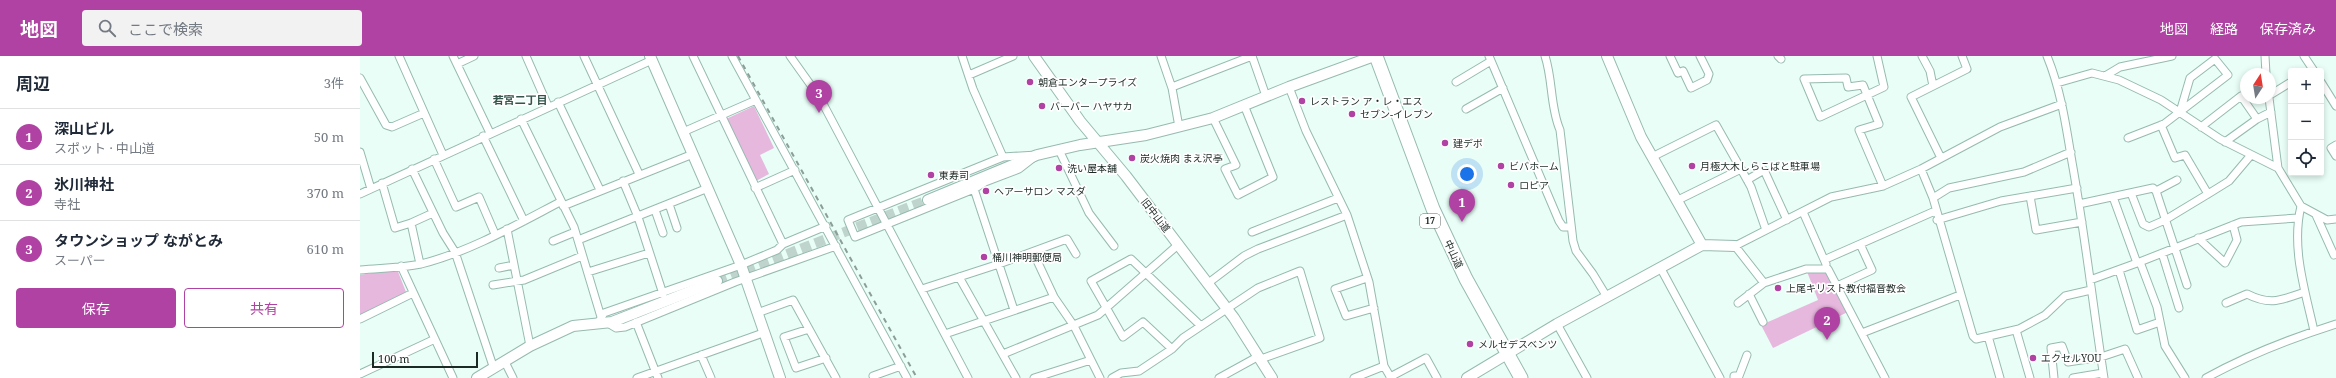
<!DOCTYPE html>
<html lang="ja">
<meta charset="utf-8">
<style>
:root{--surface:#fff;--page:#f2f2f3;--text:#1f2937;--muted:#747a83;--line:#e0e1e3;--accent:#af42a2}
body{margin:0;font-family:"Noto Serif","Noto Sans JP",serif;background:var(--page);color:var(--text)}
.controls{position:absolute;right:12px;top:12px;display:grid;overflow:hidden;border-radius:4px;box-shadow:0 2px 6px #0003}
.controls button{width:36px;height:36px;display:grid;place-items:center;padding:0;border:0;border-bottom:1px solid var(--line);background:var(--surface);color:var(--text);font:20px sans-serif}
.compass{position:absolute;left:1880px;top:12px;width:36px;height:36px;border-radius:50%;background:var(--surface);box-shadow:0 2px 6px #0003;rotate:12deg}
.scale{position:absolute;left:12px;bottom:10px;width:106px;box-sizing:border-box;padding-left:4px;border:2px solid #1c2a26;border-top:0;font-size:11px;line-height:14px;white-space:nowrap;color:#1c2a26;-webkit-text-stroke:3px #fff;paint-order:stroke}
.you{position:absolute;left:1107px;top:118px;width:14px;height:14px;margin:-10px;border:3px solid #fff;border-radius:50%;background:#1a73e8;box-shadow:0 0 0 6px #1a73e833}
.badge{display:grid;place-items:center;width:26px;height:26px;border-radius:50%;background:var(--accent);color:#fff;font-size:13px;font-weight:700}
.pin{position:absolute;translate:-50% -33px;filter:drop-shadow(0 1px 2px #0008)}
.pin::after{content:'';position:absolute;top:21px;width:14px;height:12px;background:inherit;clip-path:polygon(0 0,100% 0,50% 100%)}
.list{margin:0;padding:0;list-style:none}
h2{display:flex;justify-content:space-between;align-items:center;height:52px;margin:0;padding:0 16px;font-size:17px}
h2 small{font-size:13px;font-weight:400;color:var(--muted)}
.list li{display:grid;grid-template-columns:26px 1fr auto;gap:12px;align-items:center;box-sizing:border-box;height:56px;padding:0 16px;border-top:1px solid var(--line)}
.list b{display:block;font-size:15px;white-space:nowrap}
.list p{margin:0;font-size:13px;white-space:nowrap;color:var(--muted)}
.list em{font-size:13px;font-style:normal;color:var(--muted)}
.actions{display:flex;gap:8px;padding:12px 16px}
.actions a{flex:1;padding:9px 0;border:1px solid var(--accent);border-radius:4px;text-align:center;font-size:14px;color:var(--accent)}
.actions .main{background:var(--accent);color:#fff}
.icon{flex:none;width:22px;height:22px;fill:none;stroke:currentColor;stroke-width:2;stroke-linecap:round;stroke-linejoin:round}
.map{position:relative;flex:none;width:1976px;height:322px;overflow:hidden}
header{display:flex;align-items:center;gap:24px;box-sizing:border-box;height:56px;padding:0 20px;background:var(--accent);color:#fff}
header strong{font-size:19px}
nav{display:flex;gap:22px;margin-inline-start:auto;font-size:14px}
.search{width:280px;height:36px;background:var(--page);display:flex;align-items:center;gap:10px;box-sizing:border-box;padding:0 14px;border-radius:4px;color:var(--muted);font-size:15px}
main{display:flex}
aside{flex:1;background:var(--surface)}
.map>svg:first-child{display:block}
.green{fill:#e7b8de}
.lines{fill:none;stroke-linecap:round;stroke-linejoin:round}
.secondary-tunnel{stroke:#bfd4cd;stroke-width:10;stroke-dasharray:10 5;stroke-linecap:butt}
.street-casing{stroke:#97bab0;stroke-width:9}
.secondary-casing{stroke:#97bab0;stroke-width:12}
.highway-casing{stroke:#97bab0;stroke-width:15}
.street{stroke:#fff;stroke-width:7}
.secondary{stroke:#fff;stroke-width:10}
.highway{stroke:#fff;stroke-width:13}
.rail{stroke:#8b9e98;stroke-width:2;stroke-dasharray:5 5;stroke-linecap:butt}
.poi-dot{fill:#af42a2;stroke:#fff;stroke-width:1.5}
.labels{text-anchor:middle;stroke-width:3.5;stroke-linejoin:round;paint-order:stroke}
.shield{fill:#fff;stroke:#606a67;stroke-width:1}
.shield-label{font-size:9px;font-weight:bold;fill:#1c2a26}
.poi-label{font-size:10px;fill:#1c2a26;stroke:#fff;text-anchor:start}
.street-label{font-size:10px;fill:#1c2a26;stroke:#fff}
.neighbourhood-label{font-size:11px;font-weight:bold;fill:#35554c;stroke:#fff}
</style>
<header>
<strong>地図</strong>
<div class="search"><svg class="icon" aria-label="search" viewBox="0 0 24 24"><circle cx="10" cy="10" r="6"/><path d="M15 15l6 6"/></svg>ここで検索</div>
<nav><a>地図</a><a>経路</a><a>保存済み</a></nav>
</header>
<main>
<aside>
<h2>周辺<small>3件</small></h2>
<ul class="list">
<li><span class="badge">1</span><div><b>深山ビル</b><p>スポット · 中山道</p></div><em>50 m</em></li>
<li><span class="badge">2</span><div><b>氷川神社</b><p>寺社</p></div><em>370 m</em></li>
<li><span class="badge">3</span><div><b>タウンショップ ながとみ</b><p>スーパー</p></div><em>610 m</em></li>
</ul>
<div class="actions"><a class="main">保存</a><a>共有</a></div>
</aside>
<div class="map">
<svg width="1976" height="322" viewBox="0 0 1976 322">
<rect width="100%" height="100%" fill="#e8fef7"/>
<path class="green" d="M394,50L414,92L400,99L409,118L396,125L366,63Z
M1466,212L1490,255L1413,292L1401,269L1458,244L1446,213Z
M37,213L46,236L0,259V219Z"/>
<g class="lines">
<path class="secondary-tunnel" d="M357,225L568,144"/>
<defs>
<path id="street" d="M39,0L83,99
M93,0L130,77
M166,0L188,50
M224,0L279,118
M333,0L423,188
M372,0L547,322
M430,0L460,42L608,322
M602,0L613,33L643,101
M801,0L812,32L819,71
M892,0L906,40
M1129,0L1199,165L1203,171H1211
M1185,0C1193,24 1190,51 1200,74L1213,185L1216,195L1233,218L1247,241
M1310,0L1318,17L1323,15L1331,32L1347,24L1349,18L1340,0
M1418,0L1421,3
M1517,0L1524,31L1460,61L1444,23L1486,22L1488,31L1503,29L1519,68L1499,74L1523,130
M1562,0L1570,15L1573,30
M1687,0C1701,34 1706,70 1712,106C1725,178 1733,250 1744,322
M1905,0L1906,18
M1944,0L1954,15
M97,8L114,0
M609,19L653,0
M1745,20L1760,11L1812,0
M0,22L26,69L32,71L64,57
M1096,26L1131,5
M1961,26L1976,50
M1697,27L1732,17L1759,24L1801,44L1860,83L1918,112
M812,31L892,0
M929,31L946,75L987,159L1009,226L1024,310L1031,322
M1910,39L1931,26
M1909,42L1918,112L1941,150C1931,192 1945,234 1954,275
M198,46L240,134
M1106,53L1143,32
M853,62L876,109L865,113L878,139L913,121L884,49
M161,63L214,171L241,261
M1897,63L1911,56
M1801,69L1815,102L1825,99L1848,138L1869,125L1891,99
M1841,71L1881,40L1897,63L1865,86
M323,76L396,44
M123,80L164,165
M1768,82L1804,68L1868,19L1855,3L1830,22L1820,56
M1976,89L1971,92L1976,100
M699,94L729,157L754,190
M0,96L11,133
M677,99L659,113L625,126L614,133L495,181L488,164L643,101Z
M1292,101L1356,69L1381,113
M1581,102L1551,41L1607,13L1602,0
M74,103L96,151L119,141L135,178
M52,113L83,177L95,196L134,313
M1561,113L1573,142L1613,280L1616,283L1659,273L1685,259L1705,240L1731,234
M1387,124L1404,114L1427,164
M263,125L278,161L303,238
M22,127L35,172L51,167L73,157
M395,132L435,114
M614,133L654,254
M1796,135L1827,229
M1771,137L1783,168L1789,171L1805,164L1848,138
M0,138L292,4
M1670,140L1676,174L1722,166
M1753,141L1777,207L1881,166L1938,162
M1573,142L1589,132L1664,116L1711,96
M1316,145L1381,113L1391,131L1406,174
M309,148L317,172
M1719,148L1793,132L1796,135L1817,124
M203,150L333,98
M1941,150L1967,164L1976,163
M295,154L303,177
M1443,156L1466,208
M1956,159L1974,199
M1577,164L1641,145L1717,132
M51,167L60,208
M147,173L170,290
M892,176L978,142
M1838,182L1865,207L1877,184L1873,169
M218,184L348,132
M193,185L215,176
M673,196L694,241L714,270L740,322
M1802,197L1819,252
M1466,203L1575,155
M1780,206L1797,251L1805,290L1825,322
M41,210L93,322
M1300,211L1360,322
M139,212L154,209
M0,214C20,212 41,212 61,208C109,196 156,169 200,146
M1759,214L1777,274L1800,266
M228,216L289,197
M599,221L656,322
M1007,222L975,233L986,260L1014,252
M1730,224L1777,207
M847,228L884,200L898,193L987,159
M133,229L164,224L222,200
M1477,230L1512,214L1500,188
M562,233L639,208L707,183L716,198
M1389,238L1403,266
M1378,247L1404,227
M1866,247L1887,238C1911,250 1921,244 1945,236
M397,257L433,244L476,322
M0,263L53,237
M246,266L256,272L265,271L375,226L476,190
M276,266L298,322
M238,267L244,257L381,209L417,194L423,188L466,170
M1197,268L1227,322
M449,273L424,281L436,312L466,302
M1656,274L1670,322
M1502,277L1600,239
M585,278L694,241
M1628,280L1640,322
M812,293L783,266L763,281L731,225L771,203L841,270
M643,298L738,259L819,188
M341,299L351,322
M145,306L153,322
M0,318L75,283
M1030,321L1066,302L1077,322
M277,322L403,277
M514,322L513,320L541,310
M674,322L731,304
M752,322L761,317L779,315L812,293L823,282L898,232L940,215L960,282L901,303
M859,322L899,300
M994,322L1024,310
M1374,322V320H1379L1387,299
M1525,322L1468,213H1446L1404,227L1375,190L1471,141L1523,130L1561,113L1640,71L1702,48
M1694,322L1691,292L1702,290L1708,306L1741,301L1765,293L1778,322
M1713,322L1743,317
M1846,322C1886,300 1932,282 1976,268"/>
<path id="secondary" d="M290,0L381,209L420,322
M674,0L720,65L766,120L874,262L912,322
M1247,0L1281,81L1342,189
M568,144L677,99L720,89L786,79L853,62L929,31L1014,0
M117,322L170,290L213,270L252,266L357,225
M1107,322L1197,268L1342,189L1375,190"/>
<path id="highway" d="M1016,0L1073,153L1106,223L1161,322"/>
</defs>
<use href="#street" class="street-casing"/>
<use href="#secondary" class="secondary-casing"/>
<use href="#highway" class="highway-casing"/>
<use href="#street" class="street"/>
<use href="#secondary" class="secondary"/>
<use href="#highway" class="highway"/>
<path class="rail" d="M378,0L557,322"/>
</g>
<g class="poi-dot">
<circle cx="670" cy="26" r="4"/>
<circle cx="942" cy="45" r="4"/>
<circle cx="682" cy="50" r="4"/>
<circle cx="992" cy="58" r="4"/>
<circle cx="1085" cy="87" r="4"/>
<circle cx="772" cy="102" r="4"/>
<circle cx="1141" cy="110" r="4"/>
<circle cx="1332" cy="110" r="4"/>
<circle cx="699" cy="112" r="4"/>
<circle cx="571" cy="119" r="4"/>
<circle cx="1151" cy="129" r="4"/>
<circle cx="626" cy="135" r="4"/>
<circle cx="624" cy="201" r="4"/>
<circle cx="1418" cy="232" r="4"/>
<circle cx="1110" cy="288" r="4"/>
<circle cx="1673" cy="302" r="4"/>
</g>
<g class="labels">
<rect class="shield" x="1060" y="158" width="20" height="14" rx="3"/>
<g class="shield-label">
<text x="1070" y="168">17</text>
</g>
<g class="poi-label">
<text x="678" y="30">朝倉エンタープライズ</text>
<text x="950" y="49">レストラン ア・レ・エス</text>
<text x="690" y="54">バーバー ハヤサカ</text>
<text x="1000" y="62">セブン-イレブン</text>
<text x="1093" y="91">建デポ</text>
<text x="780" y="106">炭火焼肉 まえ沢亭</text>
<text x="1149" y="114">ビバホーム</text>
<text x="1340" y="114">月極大木しらこばと駐車場</text>
<text x="707" y="116">洗い屋本舗</text>
<text x="579" y="123">東寿司</text>
<text x="1159" y="133">ロピア</text>
<text x="634" y="139">ヘアーサロン マスダ</text>
<text x="632" y="205">桶川神明郵便局</text>
<text x="1426" y="236">上尾キリスト教付福音教会</text>
<text x="1118" y="292">メルセデスベンツ</text>
<text x="1681" y="306">エクセルYOU</text>
</g>
<g class="street-label">
<text transform="translate(796 159) rotate(52)" y="4">旧中山道</text>
<text transform="translate(1094 198) rotate(65)" y="4">中山道</text>
</g>
<g class="neighbourhood-label">
<text x="160" y="48">若宮二丁目</text>
</g>
</g>
</svg>
<div class="controls">
<button>+</button>
<button>−</button>
<button><svg class="icon" aria-label="locate" viewBox="0 0 24 24"><circle cx="12" cy="12" r="6"/><path d="M12 2v4M12 18v4M2 12h4M18 12h4"/></svg></button>
</div>
<svg class="compass" viewBox="-18 -18 36 36"><path d="M0-13l5 13h-10z" fill="#e53935"/><path d="M0 13l5-13h-10z" fill="#747a83"/></svg>
<div class="scale">100 m</div>
<div class="you"></div>
<div class="pin badge" style="left:1102px;top:166px">1</div>
<div class="pin badge" style="left:1467px;top:284px">2</div>
<div class="pin badge" style="left:459px;top:57px">3</div>
</div>
</main>
